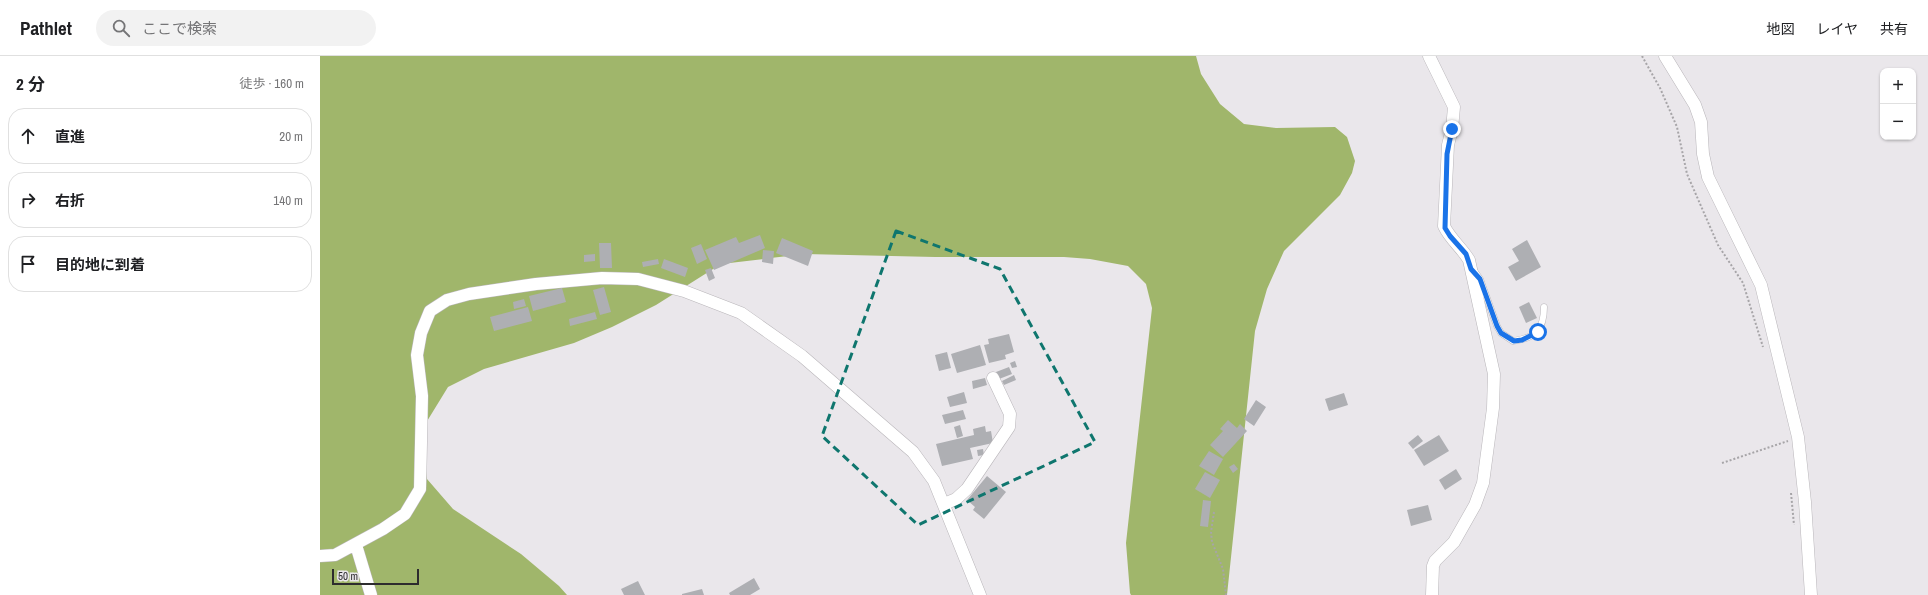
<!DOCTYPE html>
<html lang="ja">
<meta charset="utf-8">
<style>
:root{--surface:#fff;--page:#f2f2f2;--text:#202124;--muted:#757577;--line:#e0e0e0}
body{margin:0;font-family:"Archivo Narrow","Noto Sans JP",sans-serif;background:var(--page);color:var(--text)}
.controls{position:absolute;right:12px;top:12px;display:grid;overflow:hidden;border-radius:8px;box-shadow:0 1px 3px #0004}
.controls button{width:36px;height:36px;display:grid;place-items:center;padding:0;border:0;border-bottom:1px solid var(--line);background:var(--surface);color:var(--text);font:20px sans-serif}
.scale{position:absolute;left:12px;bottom:10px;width:87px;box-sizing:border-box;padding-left:4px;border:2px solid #2d2c2e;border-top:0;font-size:11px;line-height:14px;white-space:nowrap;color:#2d2c2e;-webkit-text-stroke:3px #eae7eb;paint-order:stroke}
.stop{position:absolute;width:12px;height:12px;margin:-9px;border:3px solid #1a73e8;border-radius:50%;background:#fff}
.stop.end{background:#1a73e8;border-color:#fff;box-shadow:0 1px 4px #0008}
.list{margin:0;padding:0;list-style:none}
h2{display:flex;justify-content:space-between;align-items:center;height:52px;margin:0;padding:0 16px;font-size:17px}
h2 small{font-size:13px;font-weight:400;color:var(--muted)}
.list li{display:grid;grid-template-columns:26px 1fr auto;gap:12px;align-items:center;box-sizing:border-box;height:56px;margin:0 8px 8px;padding:0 8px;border:1px solid var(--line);border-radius:16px}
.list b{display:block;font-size:15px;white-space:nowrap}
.list em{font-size:13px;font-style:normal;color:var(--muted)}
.icon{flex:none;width:22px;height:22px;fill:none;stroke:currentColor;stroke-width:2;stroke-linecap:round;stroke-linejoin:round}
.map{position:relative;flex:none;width:1608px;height:539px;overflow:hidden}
header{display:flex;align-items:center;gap:24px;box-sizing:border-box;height:56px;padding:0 20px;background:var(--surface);border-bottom:1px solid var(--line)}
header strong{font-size:19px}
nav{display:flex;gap:22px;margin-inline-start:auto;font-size:14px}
.search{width:280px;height:36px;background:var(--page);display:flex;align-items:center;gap:10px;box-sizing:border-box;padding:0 14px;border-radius:22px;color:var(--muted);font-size:15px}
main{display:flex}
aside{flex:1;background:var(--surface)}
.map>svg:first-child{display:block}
.forest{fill:#a0b66b}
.building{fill:#aeafb3}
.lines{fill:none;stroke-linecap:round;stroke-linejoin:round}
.service-casing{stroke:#b9b6ba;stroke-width:7}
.minor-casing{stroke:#b9b6ba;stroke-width:13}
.path{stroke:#a7a5a8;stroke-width:2;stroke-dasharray:2 2;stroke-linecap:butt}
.service{stroke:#fff;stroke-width:6}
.minor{stroke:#fff;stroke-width:12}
.route{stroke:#1a73e8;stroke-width:5}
.marked{fill:none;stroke:#0f766e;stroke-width:3;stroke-dasharray:8 5;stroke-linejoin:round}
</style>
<header>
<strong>Pathlet</strong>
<div class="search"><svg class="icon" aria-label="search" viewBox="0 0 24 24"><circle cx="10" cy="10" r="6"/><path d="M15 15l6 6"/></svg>ここで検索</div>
<nav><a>地図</a><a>レイヤ</a><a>共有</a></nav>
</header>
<main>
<aside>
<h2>2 分<small>徒歩 · 160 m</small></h2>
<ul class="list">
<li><svg class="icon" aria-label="ahead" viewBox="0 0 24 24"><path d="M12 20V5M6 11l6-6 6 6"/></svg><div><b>直進</b></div><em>20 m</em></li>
<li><svg class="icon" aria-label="right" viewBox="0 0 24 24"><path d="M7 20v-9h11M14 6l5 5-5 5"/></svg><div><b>右折</b></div><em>140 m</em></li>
<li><svg class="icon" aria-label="arrive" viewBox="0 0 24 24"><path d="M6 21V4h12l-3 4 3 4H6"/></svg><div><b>目的地に到着</b></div></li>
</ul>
</aside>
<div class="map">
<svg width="1608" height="539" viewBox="0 0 1608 539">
<rect width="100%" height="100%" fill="#eae7eb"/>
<path class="forest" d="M0,0H876L881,18L900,48L924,68L956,72L1015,71L1027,81L1035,105L1032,117L1020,139L964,195L947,233L935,275L907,539H811L810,537L806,487L832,252L826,228L808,210L770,203L744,201H615L485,198L401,208L336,249L292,271L254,287L164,313L128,331L101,375L107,423L133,453L201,498L239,530L247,539H0Z"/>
<path class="building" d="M440,179L445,192L394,214L385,194L416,181L419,187Z
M462,182L493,195L488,210L456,197Z
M1207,184L1221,211L1196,225L1188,211L1199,205L1192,193Z
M279,187H291L292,212H280Z
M381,188L387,203L377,208L371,192Z
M443,194L454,195L453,208L442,206Z
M275,198V205L264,206V199Z
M338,203L339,208L323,211L322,206Z
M344,203L368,212L365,221L341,212Z
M391,212L395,222L389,225L385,214Z
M284,231L291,256L280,259L273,234Z
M242,232L246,246L213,255L209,240Z
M204,243L206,250L194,253L193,246Z
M1209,246L1217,262L1206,267L1199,251Z
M208,251L212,265L174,275L170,261Z
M275,256L277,263L250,270L249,263Z
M689,278L694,296L685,299L686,303L669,307L664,289L669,288L668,283Z
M660,289L666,309L637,317L631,298Z
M627,296L631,312L619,315L615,299Z
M695,305L697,311L692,312L690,307Z
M689,311L692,318L679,323L676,316Z
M694,319L696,324L684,329L682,325Z
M665,322L667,329L653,333L652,325Z
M644,336L647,347L630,351L627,341Z
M1024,337L1028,349L1009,355L1005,343Z
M936,344L946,351L934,370L924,363Z
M643,354L646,363L625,368L622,359Z
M908,364L917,372L920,368L927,375L903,401L890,389L903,375L900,373Z
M640,369L643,380L637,382L634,371Z
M665,370L666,376L671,375L673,387L650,392L653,403L622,410L616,388L654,379L653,373Z
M1098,379L1103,385L1093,393L1088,387Z
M1119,379L1129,395L1104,410L1094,394Z
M663,393L664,399L658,400L657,394Z
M889,395L903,403L894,419L879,410Z
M914,408L918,413L913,417L909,411Z
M1136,413L1142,423L1125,434L1119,424Z
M885,416L900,424L890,442L875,433Z
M667,420L686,436L664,463L653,454L655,451L647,444Z
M883,444L891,445L888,471L880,470Z
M1108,449L1112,464L1091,470L1087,454Z
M434,522L440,533L430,539H410L409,537Z
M318,525L325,539H304L301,533Z
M382,533L384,539H362V538Z"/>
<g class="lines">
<defs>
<path id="service" d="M1155,216L1160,223L1177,270L1181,277L1193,285C1216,282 1224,273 1224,251"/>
<path id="minor" d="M1109,0L1134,51L1132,73L1128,89L1124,170C1130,183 1142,192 1149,204L1174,318L1173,352L1163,427L1155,449L1134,486L1115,505L1113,510L1112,539
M1345,0L1375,49L1381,66L1383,98L1388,121L1441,229L1478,381L1485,446L1491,539
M624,448L636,443L647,433L689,371L690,358L673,322
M36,489L51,539
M0,500L15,499L63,473L85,458L100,433L102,340L97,299L101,277L110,255L127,244L149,238L216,228L282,222L318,223L364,235L421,257L482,300L593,396L614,425L660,539"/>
</defs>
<use href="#service" class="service-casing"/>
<use href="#minor" class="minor-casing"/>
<path class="path" d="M1322,0L1340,32L1357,71L1367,118L1398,189L1423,227L1443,291
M1402,407L1468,385
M1471,437L1474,469
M894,456L891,476L892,486L903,513L906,539"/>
<use href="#service" class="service"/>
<use href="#minor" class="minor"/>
</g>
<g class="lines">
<path class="route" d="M1132,73L1127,98L1125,172L1130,180L1146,198L1151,213L1160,223L1177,270L1181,277L1194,285L1202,284L1218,276"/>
</g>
<path class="marked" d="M576,175L680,213L775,386L598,469L502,380Z"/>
</svg>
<div class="controls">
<button>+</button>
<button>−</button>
</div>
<div class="scale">50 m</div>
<div class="stop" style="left:1218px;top:276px"></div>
<div class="stop end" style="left:1132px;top:73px"></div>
</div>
</main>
